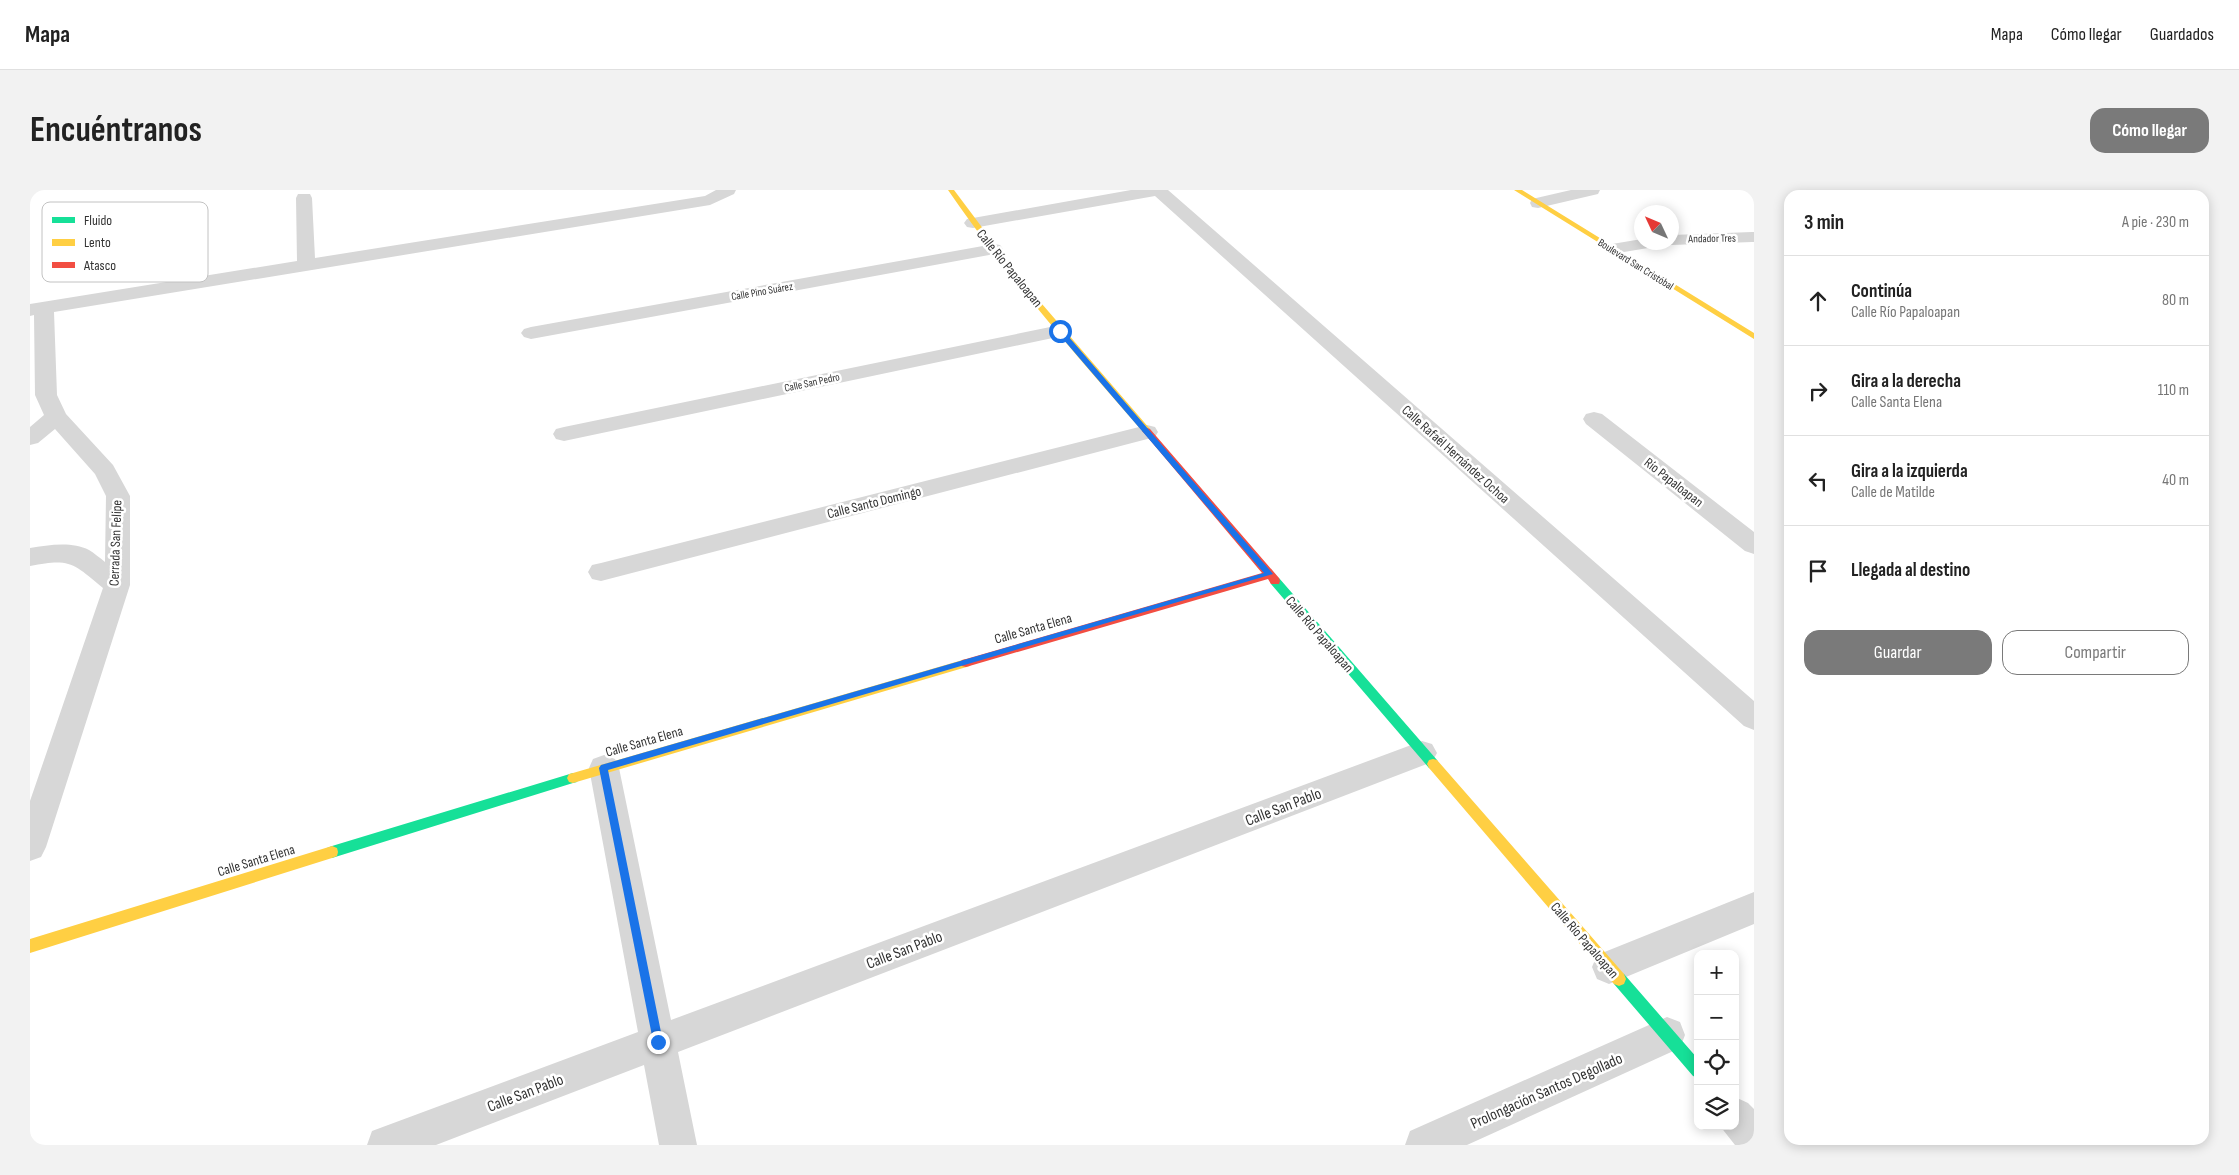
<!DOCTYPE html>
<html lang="es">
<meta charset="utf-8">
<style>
:root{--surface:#fff;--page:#f2f2f2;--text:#222;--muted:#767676;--line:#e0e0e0;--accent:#7a7a7a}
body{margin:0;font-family:"Sofia Sans Condensed",sans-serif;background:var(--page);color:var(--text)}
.controls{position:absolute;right:15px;bottom:15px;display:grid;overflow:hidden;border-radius:10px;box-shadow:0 2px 12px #0003}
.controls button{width:45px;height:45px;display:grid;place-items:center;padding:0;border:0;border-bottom:1px solid var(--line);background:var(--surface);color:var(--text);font:25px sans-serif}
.compass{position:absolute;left:1604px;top:15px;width:45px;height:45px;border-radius:50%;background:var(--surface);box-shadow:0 2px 12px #0003;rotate:314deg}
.stop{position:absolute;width:15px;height:15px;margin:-11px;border:4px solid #1a73e8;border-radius:50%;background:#fff}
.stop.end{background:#1a73e8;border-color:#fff;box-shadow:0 1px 5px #0008}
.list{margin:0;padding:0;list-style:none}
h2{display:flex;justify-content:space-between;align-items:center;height:65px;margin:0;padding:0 20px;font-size:21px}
h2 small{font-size:16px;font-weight:400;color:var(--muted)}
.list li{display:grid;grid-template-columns:32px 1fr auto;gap:15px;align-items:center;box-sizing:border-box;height:90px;padding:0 20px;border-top:1px solid var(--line)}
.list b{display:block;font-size:19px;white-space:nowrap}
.list p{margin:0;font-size:16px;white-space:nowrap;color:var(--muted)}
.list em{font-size:16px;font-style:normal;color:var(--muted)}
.actions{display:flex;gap:10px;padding:15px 20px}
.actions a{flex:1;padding:11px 0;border:1px solid var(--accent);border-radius:15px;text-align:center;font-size:18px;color:var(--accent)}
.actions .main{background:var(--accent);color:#fff}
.icon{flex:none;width:28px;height:28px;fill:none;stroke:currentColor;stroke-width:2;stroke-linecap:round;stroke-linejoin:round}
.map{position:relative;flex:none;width:1724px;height:955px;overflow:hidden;border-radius:15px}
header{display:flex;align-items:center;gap:30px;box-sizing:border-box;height:70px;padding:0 25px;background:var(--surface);border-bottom:1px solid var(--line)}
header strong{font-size:24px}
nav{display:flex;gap:28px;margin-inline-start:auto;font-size:18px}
.intro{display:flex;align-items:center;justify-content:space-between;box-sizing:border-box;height:120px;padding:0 30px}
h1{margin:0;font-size:35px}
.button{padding:12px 22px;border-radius:15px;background:var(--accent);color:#fff;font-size:18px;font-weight:700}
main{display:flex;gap:30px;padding:0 30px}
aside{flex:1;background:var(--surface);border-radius:15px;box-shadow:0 2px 12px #0003}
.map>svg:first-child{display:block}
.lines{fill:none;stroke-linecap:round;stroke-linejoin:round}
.street{fill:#d7d7d7;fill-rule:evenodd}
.fast{fill:#16e098;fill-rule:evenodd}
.slow{fill:#ffcf43;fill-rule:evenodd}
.jam{fill:#f24e42;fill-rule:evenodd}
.route{fill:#1a73e8}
.labels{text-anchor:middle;stroke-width:5;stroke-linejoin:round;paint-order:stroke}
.far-street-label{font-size:11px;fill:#333;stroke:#fff}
.street-label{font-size:14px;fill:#333;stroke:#fff}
.near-street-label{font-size:16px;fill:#333;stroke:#fff}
.key{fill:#fff;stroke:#c2c2c2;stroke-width:1}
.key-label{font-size:14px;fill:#333}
</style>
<header>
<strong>Mapa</strong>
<nav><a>Mapa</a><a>Cómo llegar</a><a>Guardados</a></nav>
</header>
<div class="intro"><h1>Encuéntranos</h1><a class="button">Cómo llegar</a></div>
<main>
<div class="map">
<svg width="1724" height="955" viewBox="0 0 1724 955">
<rect width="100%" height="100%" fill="#fff"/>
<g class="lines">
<path class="street" d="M686,0H706L704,4L680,15L24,122L27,205L36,224L83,275L100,306V395L16,657L11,667L0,671V611L73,398C43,373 40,368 0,376V358C18,355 42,351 59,360C64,363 70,368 75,372L76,306L65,284L25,239L8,253L0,255V237L14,225L5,205L4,125L0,126V114L267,71L266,8L268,4H280L282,8L285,68L675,6Z
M1101,0H1138L1724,511V540L1714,536L1125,6L943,38L937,37L934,33L937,29L943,28Z
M1541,0H1570L1568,4L1508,18L1502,17L1500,13L1502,9Z
M1722,42H1724V52H1722L1642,55L1635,52H1642V45Z
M1612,49V52H1633L1630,56L1582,64L1576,63L1573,59L1576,55Z
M964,54L970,55L973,59L970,63L501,149L494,147L491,143L494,139L501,137Z
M1030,135L1037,137L1040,141L1037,145L534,251L526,249L523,244L526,239L534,237Z
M1564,222L1572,224L1724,342V364L1715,361L1556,234L1553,229L1556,224Z
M1117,235L1125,237L1128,242L1125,247L571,391L562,389L558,382L562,375L571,373Z
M1392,551L1402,554L1407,563L1402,572L648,862L667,955H629L614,875L406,955H337L342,941L608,842L559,578L563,569L574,565L585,569L589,578L641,830Z
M1724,702V734L1579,794L1567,789L1562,777L1567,765Z
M1637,827L1650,832L1655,845L1650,858L1437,955H1375L1380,941Z
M1705,907L1718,913L1724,919V955H1705L1690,936H1705Z"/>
<path class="fast" d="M1245,387L1249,388L1407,570L1409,574L1407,578L1403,579L1399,578L1241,394L1240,391Z
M543,583L547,584L549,588L547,592L543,593L302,668L297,666L296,662L297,658L302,656Z
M1589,782L1594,784L1668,869V888L1663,886L1584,794L1582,789L1584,784Z"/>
<path class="slow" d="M918,0H924L993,92L1120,239V243H1114C1045,164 977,86 918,0Z
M1484,0H1492L1724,143V149Z
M936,469L940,470L942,473L940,476L543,593L539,592L537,588L539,584L543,583Z
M1403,569L1407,570L1594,784L1596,789L1594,794L1589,796L1584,794L1399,578L1397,574L1399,570Z
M302,656L307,658L308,662L307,666L302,668L0,763V749Z"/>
<path class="jam" d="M1117,238L1120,239L1249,388L1250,391L1249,394H1241L1238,389L936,477L932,476L930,473L932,470L936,469L1232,383L1114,243L1112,241Z"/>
</g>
<path class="route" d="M1027,139H1032L1243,384L578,580L633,852L632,856H624L569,578L571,575L1234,383L1027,142Z"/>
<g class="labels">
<g class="far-street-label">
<text transform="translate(1682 48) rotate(-1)" y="4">Andador Tres</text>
<text transform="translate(1606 74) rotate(32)" y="4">Boulevard San Cristóbal</text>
<text transform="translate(732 101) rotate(-10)" y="4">Calle Pino Suárez</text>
<text transform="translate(782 192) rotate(-12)" y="4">Calle San Pedro</text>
</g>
<g class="street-label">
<text transform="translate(980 78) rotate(51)" y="5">Calle Río Papaloapan</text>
<text transform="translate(1426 264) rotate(42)" y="5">Calle Rafaél Hernández Ochoa</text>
<text transform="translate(1644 292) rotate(38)" y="5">Río Papaloapan</text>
<text transform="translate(844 312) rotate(-14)" y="5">Calle Santo Domingo</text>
<text transform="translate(85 353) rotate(-88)" y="5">Cerrada San Felipe</text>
<text transform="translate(1003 438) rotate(-16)" y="5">Calle Santa Elena</text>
<text transform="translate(1290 444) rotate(49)" y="5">Calle Río Papaloapan</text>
<text transform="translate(614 551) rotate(-16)" y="5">Calle Santa Elena</text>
<text transform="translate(226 670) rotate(-17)" y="5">Calle Santa Elena</text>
<text transform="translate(1555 750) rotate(49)" y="5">Calle Río Papaloapan</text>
</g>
<g class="near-street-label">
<text transform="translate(1253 616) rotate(-21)" y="6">Calle San Pablo</text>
<text transform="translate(874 759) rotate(-21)" y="6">Calle San Pablo</text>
<text transform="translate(1516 900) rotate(-24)" y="6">Prolongación Santos Degollado</text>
<text transform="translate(495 902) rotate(-21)" y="6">Calle San Pablo</text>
</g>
</g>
<rect x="12" y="12" width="166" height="80" rx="8" class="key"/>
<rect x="22" y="27" width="23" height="6" fill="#16e098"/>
<rect x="22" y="49" width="23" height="7" fill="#ffcf43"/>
<rect x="22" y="72" width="23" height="6" fill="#f24e42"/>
<g class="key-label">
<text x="54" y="35">Fluido</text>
<text x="54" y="57">Lento</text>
<text x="54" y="80">Atasco</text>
</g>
</svg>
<div class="controls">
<button>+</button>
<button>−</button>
<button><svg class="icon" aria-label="locate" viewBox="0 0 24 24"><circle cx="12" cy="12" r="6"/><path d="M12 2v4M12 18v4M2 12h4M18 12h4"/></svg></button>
<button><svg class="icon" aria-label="layers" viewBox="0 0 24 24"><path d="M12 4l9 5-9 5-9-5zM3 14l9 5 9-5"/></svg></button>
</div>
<svg class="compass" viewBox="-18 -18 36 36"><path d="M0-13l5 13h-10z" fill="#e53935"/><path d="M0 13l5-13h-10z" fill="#767676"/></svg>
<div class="stop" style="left:1030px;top:141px"></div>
<div class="stop end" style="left:628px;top:852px"></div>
</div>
<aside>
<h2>3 min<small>A pie · 230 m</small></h2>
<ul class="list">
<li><svg class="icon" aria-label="ahead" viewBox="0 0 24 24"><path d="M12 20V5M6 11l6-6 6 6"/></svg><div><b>Continúa</b><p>Calle Río Papaloapan</p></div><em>80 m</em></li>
<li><svg class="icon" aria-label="right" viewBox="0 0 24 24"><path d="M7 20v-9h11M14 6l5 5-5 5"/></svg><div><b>Gira a la derecha</b><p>Calle Santa Elena</p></div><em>110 m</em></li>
<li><svg class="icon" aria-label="left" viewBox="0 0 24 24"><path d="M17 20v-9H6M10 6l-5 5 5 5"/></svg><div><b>Gira a la izquierda</b><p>Calle de Matilde</p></div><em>40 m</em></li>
<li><svg class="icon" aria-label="arrive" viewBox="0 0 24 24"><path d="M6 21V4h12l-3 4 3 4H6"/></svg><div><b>Llegada al destino</b></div></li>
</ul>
<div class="actions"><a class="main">Guardar</a><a>Compartir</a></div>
</aside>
</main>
